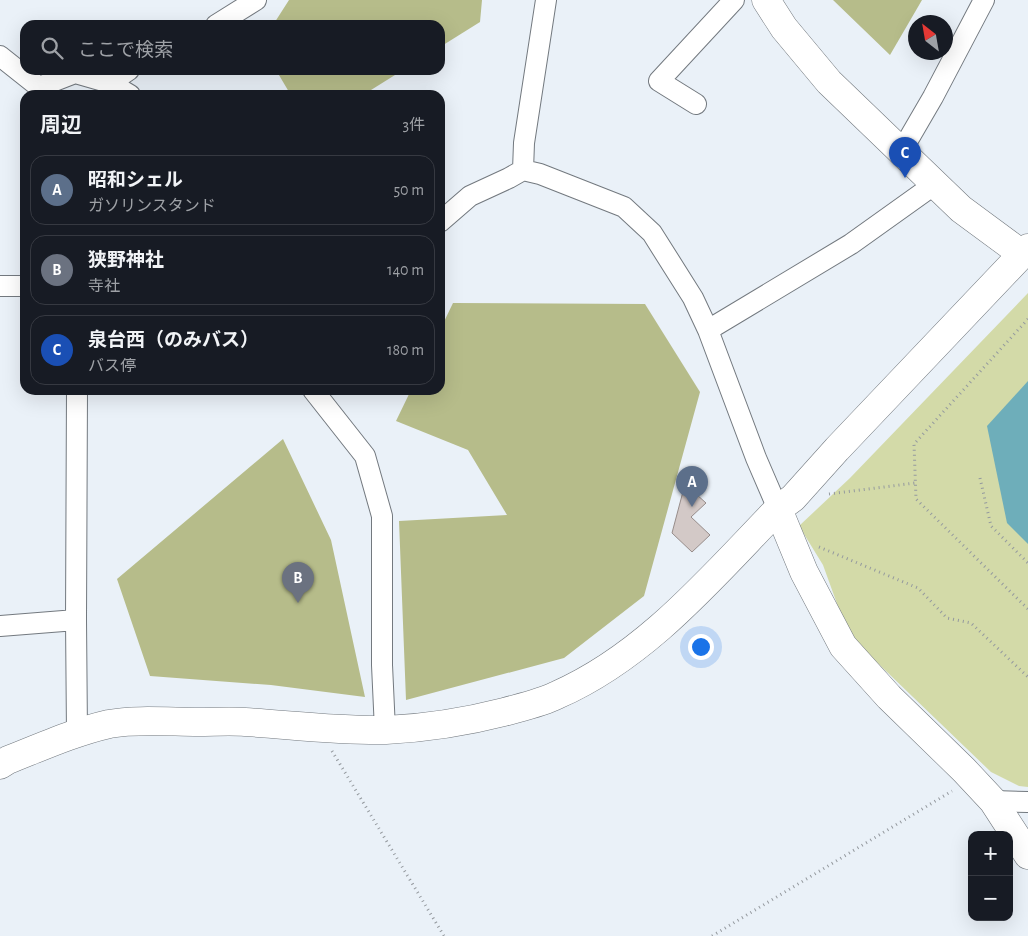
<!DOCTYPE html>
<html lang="ja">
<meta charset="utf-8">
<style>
:root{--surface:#171b24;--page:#242831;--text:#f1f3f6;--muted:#9ea1a6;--line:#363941;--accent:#db2777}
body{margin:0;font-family:"Alegreya Sans","Noto Sans JP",sans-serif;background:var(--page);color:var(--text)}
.controls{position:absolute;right:15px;bottom:15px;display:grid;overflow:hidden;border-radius:10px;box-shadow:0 5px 20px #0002}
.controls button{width:45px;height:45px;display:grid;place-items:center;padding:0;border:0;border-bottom:1px solid var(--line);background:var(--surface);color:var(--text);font:25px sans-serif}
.compass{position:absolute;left:908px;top:15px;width:45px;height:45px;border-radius:50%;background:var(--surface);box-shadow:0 5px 20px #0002;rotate:329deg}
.you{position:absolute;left:700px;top:646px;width:18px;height:18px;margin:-12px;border:4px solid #fff;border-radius:50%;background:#1a73e8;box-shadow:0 0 0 8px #1a73e833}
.badge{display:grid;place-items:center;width:32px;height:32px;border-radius:50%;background:var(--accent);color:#fff;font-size:16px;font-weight:700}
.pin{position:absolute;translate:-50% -41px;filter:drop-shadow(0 1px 2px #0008)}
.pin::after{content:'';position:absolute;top:26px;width:18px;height:15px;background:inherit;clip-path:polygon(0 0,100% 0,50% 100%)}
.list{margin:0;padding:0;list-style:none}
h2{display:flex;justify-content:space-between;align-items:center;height:65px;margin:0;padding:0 20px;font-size:21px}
h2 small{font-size:16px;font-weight:400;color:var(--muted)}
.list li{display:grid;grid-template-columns:32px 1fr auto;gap:15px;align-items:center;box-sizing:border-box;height:70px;margin:0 10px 10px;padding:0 10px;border:1px solid var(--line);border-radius:15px}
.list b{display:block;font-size:19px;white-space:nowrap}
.list p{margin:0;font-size:16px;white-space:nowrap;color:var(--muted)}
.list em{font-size:16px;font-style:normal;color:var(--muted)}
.icon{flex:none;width:28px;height:28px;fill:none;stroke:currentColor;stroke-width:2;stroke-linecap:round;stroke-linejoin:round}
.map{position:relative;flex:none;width:1028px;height:936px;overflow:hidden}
.search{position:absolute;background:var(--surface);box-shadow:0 5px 20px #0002;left:20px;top:20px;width:425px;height:55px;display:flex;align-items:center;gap:12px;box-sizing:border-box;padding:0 18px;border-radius:15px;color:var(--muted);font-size:19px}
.panel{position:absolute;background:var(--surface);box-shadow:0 5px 20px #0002;left:20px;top:90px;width:425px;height:305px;border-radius:15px}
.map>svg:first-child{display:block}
.green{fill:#d3daa8}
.forest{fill:#b6bc8a}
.water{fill:#6eaeba}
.building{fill:#d3c9c7;stroke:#978d8b}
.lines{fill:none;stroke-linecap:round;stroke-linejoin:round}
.street-casing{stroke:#73797f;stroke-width:22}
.secondary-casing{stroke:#73797f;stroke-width:29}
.path{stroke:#94999e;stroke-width:3;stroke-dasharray:1 4;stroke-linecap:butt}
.street{stroke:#fff;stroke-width:20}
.secondary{stroke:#fff;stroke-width:28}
</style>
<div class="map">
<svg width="1028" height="936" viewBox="0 0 1028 936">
<rect width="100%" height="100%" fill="#eaf1f8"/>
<path class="green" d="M1028,293V787L1019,786L991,772L862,648L844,623L823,565L799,526L850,478Z"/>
<path class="forest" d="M289,0H482L480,22L440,47V25H273Z
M833,0H922L890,55Z
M276,70H403L363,95H305L289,92Z
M453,303L645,304L700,392L644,596L564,658L406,700L399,521L507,515L468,450L396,421L411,390H440V330Z
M283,439L331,540L365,697L271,685L150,676L117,579Z"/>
<path class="water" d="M1028,381V544L1007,523L987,426Z"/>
<path class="building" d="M685,484L706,503L691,517L710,535L692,552L672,533Z"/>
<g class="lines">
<defs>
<path id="street" d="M216,25L256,0
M0,56L39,87L75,73L110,83L130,95
M110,83L129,70
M696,104L659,81L734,0
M901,152L933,97L984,0
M523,170L524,143L546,0
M440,222L470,196L509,178L523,170L540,174L624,207L652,233L693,298L708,330L756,458L778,509
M0,286H25
M708,330L851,244L935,184
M313,390L365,456L382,516V665L385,730
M76,620L77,390
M0,626L76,620L77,734
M993,801L1028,802"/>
<path id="secondary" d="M766,0L784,28L829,82L961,209L1022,254
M778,509L804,572L843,646L889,697L964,770L993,801L1028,855
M0,765L8,760C41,747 74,732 109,724C134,719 172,722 198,722C214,722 230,721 245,722C292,725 339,731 386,730C427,728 465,722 504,712C522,707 541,703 557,695C646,656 711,578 778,509L793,498L837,449L1028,248"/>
</defs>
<use href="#street" class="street-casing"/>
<use href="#secondary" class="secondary-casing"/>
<path class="path" d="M1028,319L914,444L916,499L1028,609
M980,478L991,526L1028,563
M829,494L915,483
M819,547L918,588L947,618L971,623L1028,677
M332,751L444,936
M712,936L952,791"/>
<use href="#street" class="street"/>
<use href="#secondary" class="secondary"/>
</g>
</svg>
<div class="controls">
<button>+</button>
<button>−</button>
</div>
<svg class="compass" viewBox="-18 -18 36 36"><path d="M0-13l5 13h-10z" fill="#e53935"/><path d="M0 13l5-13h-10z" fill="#9ea1a6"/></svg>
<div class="you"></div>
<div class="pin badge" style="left:692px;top:507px;background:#5c6f8a">A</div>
<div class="pin badge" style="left:298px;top:603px;background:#6b7280">B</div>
<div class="pin badge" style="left:905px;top:178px;background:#1a4fb4">C</div>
<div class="search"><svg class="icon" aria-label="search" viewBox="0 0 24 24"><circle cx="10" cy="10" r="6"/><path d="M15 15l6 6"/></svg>ここで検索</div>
<section class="panel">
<h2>周辺<small>3件</small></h2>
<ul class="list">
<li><span class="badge" style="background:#5c6f8a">A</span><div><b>昭和シェル</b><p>ガソリンスタンド</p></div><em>50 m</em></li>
<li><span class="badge" style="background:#6b7280">B</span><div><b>狭野神社</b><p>寺社</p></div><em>140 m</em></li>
<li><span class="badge" style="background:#1a4fb4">C</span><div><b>泉台西（のみバス）</b><p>バス停</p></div><em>180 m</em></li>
</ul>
</section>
</div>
